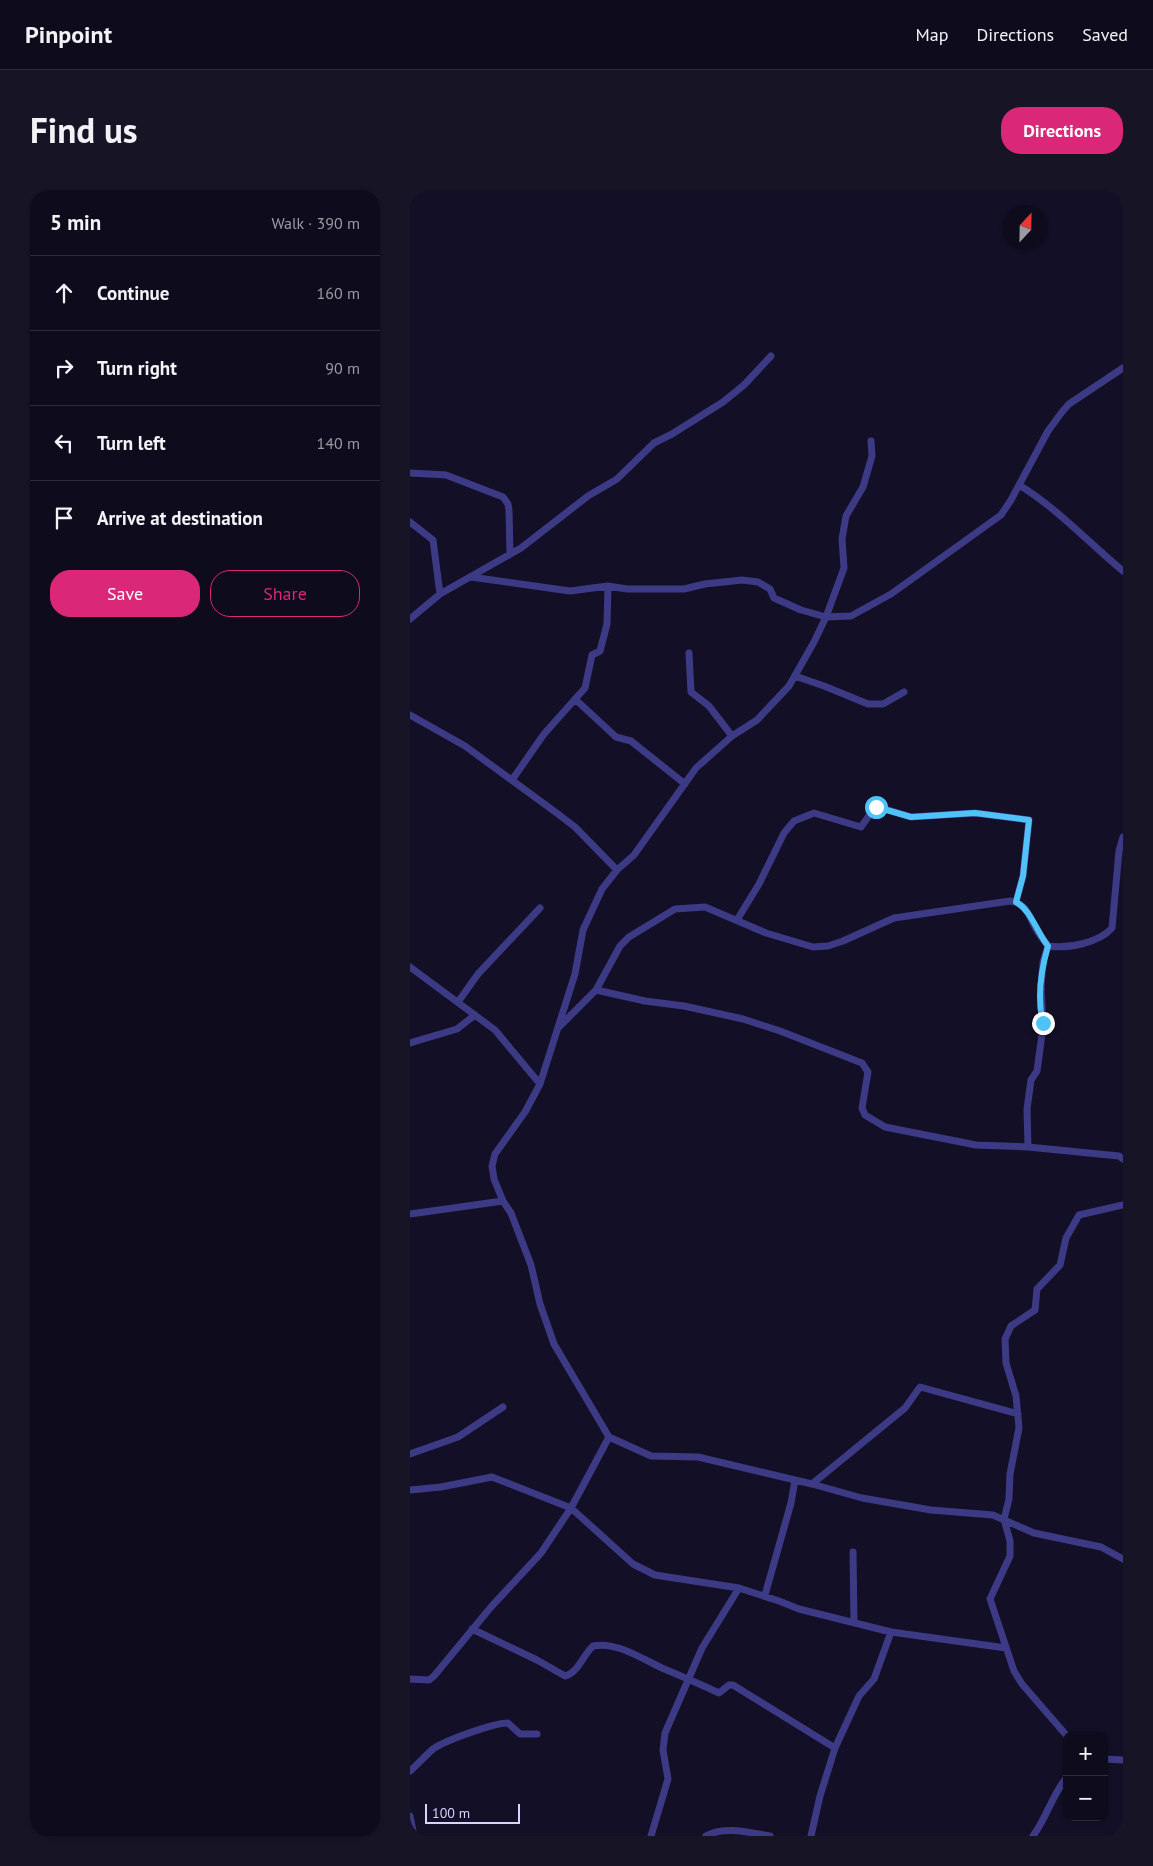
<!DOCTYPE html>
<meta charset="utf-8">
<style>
:root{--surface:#0e0b1c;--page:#171425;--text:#f1f3f6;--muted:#9b9ba3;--line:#2e2b3b;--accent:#db2777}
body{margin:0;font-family:"PT Sans",sans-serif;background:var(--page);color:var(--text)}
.controls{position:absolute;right:15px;bottom:15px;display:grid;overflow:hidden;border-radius:10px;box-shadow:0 1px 4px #0004}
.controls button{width:45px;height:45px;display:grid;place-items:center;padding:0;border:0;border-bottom:1px solid var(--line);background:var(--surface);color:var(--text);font:25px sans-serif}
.compass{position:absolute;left:593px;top:15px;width:45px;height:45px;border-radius:50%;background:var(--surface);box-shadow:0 1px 4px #0004;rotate:22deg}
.scale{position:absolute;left:15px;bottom:12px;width:95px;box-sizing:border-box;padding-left:5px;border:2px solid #d9d4ff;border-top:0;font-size:14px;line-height:18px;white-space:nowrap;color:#d9d4ff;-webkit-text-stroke:4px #130f26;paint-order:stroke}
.stop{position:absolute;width:15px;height:15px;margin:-11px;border:4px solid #4fc3f7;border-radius:50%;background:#fff}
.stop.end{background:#4fc3f7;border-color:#fff;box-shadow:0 1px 5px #0008}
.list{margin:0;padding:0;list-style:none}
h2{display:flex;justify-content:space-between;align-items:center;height:65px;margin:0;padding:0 20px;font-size:21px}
h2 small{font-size:16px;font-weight:400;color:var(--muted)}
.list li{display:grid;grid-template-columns:32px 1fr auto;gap:15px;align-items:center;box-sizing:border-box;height:75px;padding:0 20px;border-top:1px solid var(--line)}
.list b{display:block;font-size:19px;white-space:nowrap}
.list em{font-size:16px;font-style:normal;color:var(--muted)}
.actions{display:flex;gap:10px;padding:15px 20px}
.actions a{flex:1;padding:11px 0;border:1px solid var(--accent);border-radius:20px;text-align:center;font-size:18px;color:var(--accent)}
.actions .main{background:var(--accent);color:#fff}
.icon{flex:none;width:28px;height:28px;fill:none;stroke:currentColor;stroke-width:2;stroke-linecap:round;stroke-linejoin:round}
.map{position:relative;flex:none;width:713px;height:1646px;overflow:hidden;border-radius:20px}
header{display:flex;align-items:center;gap:30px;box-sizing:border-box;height:70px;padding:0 25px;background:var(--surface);border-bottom:1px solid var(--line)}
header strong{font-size:24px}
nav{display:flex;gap:28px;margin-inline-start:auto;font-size:18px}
.intro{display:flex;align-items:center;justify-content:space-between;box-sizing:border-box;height:120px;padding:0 30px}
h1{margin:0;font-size:35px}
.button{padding:12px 22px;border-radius:20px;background:var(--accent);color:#fff;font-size:18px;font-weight:700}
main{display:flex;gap:30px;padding:0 30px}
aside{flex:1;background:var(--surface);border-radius:20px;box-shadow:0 1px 4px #0004}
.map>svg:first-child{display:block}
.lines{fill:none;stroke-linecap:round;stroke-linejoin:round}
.street{stroke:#3d3a85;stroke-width:7}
.route{stroke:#4fc3f7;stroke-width:6}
</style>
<header>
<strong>Pinpoint</strong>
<nav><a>Map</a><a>Directions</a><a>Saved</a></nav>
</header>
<div class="intro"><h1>Find us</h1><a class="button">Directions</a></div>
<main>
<aside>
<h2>5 min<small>Walk · 390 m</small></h2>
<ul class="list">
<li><svg class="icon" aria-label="ahead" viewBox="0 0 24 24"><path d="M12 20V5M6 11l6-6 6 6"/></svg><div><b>Continue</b></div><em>160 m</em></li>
<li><svg class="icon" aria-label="right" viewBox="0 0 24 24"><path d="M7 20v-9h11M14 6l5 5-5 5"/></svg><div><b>Turn right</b></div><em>90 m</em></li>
<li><svg class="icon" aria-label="left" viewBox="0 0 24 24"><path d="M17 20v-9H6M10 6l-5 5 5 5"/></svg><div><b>Turn left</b></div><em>140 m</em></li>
<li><svg class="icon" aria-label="arrive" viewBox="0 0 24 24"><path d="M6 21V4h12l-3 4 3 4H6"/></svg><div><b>Arrive at destination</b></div></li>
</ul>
<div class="actions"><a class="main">Save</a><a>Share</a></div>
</aside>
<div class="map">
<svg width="713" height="1646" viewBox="0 0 713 1646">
<rect width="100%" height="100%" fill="#130f26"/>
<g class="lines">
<path class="street" d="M461,251L462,266L453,297L436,326L432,349L434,378L416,427L404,452L379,496L347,530L322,546L286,578L224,665L207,680L192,699L173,740L165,784L130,894L115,922L85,964L82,976L84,989L93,1011L101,1023L121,1075L130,1114L144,1154L199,1247L241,1266L288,1267L402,1294L452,1308L521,1320L583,1325L624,1343L691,1357L713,1369
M0,283L36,285L93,307L98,314L99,320L100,364
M609,295C647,318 679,353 713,381
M0,332L23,350L30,404
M61,387L160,401L198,396L217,399H274L295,394L332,390L348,392L360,399L364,408L391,420L416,427L441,426L481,404L591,325L601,310L638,241L652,222L659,214L713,178
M0,429L30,404L111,358L178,306L207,289L244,253L262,244L313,212L334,195L361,166
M279,463L281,502L299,516L322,546
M385,486L414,496L458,514H473L494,502
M165,509L206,547L221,551L275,594
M0,525L55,556L148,624L165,637L207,680
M102,590L134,544L175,498L182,465L190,461L197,434L198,396
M327,730L349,694L374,643L384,631L404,623L451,637L463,620L469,617L501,627L565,623L619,630L613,686L606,712
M0,777L85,840L130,894
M186,800L235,811L274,816L333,829L370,841L452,873L458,882L452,918L455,925L475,937L566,955L618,957L709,966L713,969
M48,812L68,784L130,718
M148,838L186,800L210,756L219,747L265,719L295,717L356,743L403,757L418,756L433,751L484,728L600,711C617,713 619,727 626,739C629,745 634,750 638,756C657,759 689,753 702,738L709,661L713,647
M0,853L47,839L65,825
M618,957L617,919L621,890L627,881L633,837L631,797L633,772L638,756
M0,1024L93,1011
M0,1264L48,1247L93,1217
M402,1294L495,1218L510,1197L608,1224
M0,1300L31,1297L82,1287L161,1318L223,1374L245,1385L329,1398L369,1411L389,1419L481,1442L596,1458
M443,1362L444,1433
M355,1405L381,1313L385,1290
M62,1439L127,1470L155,1486C168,1483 173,1465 183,1456C206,1451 232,1469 252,1478C271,1486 290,1494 309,1503L319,1495H323L425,1558
M0,1489L19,1490L24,1486L81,1417L131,1363L161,1318L199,1247
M657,1546L612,1494L604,1481L580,1409L600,1366V1351L594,1329L599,1309L600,1284L609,1238L606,1206L596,1173L595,1149L601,1136L625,1120L627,1099L650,1075L656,1048L669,1025L713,1015
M694,1569L713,1570
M0,1581C8,1574 15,1566 23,1559C36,1550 84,1533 98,1533L110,1544H127
M0,1626L4,1646
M241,1646L258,1589L253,1560L255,1543L292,1458L329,1398
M296,1646C314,1635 341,1643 360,1646
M401,1646L410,1606L425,1558L449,1506L464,1489L481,1442
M623,1646C637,1627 642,1605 657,1587"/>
</g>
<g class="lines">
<path class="route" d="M466,617L501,627L565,623L619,630L613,686L606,712C620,719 627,742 638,756C631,780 627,808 633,833"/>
</g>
</svg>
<div class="controls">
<button>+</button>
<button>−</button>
</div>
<svg class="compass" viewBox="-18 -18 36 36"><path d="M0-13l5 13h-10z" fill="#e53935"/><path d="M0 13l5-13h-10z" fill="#9b9ba3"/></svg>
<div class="scale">100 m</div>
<div class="stop" style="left:466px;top:617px"></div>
<div class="stop end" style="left:633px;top:833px"></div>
</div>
</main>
